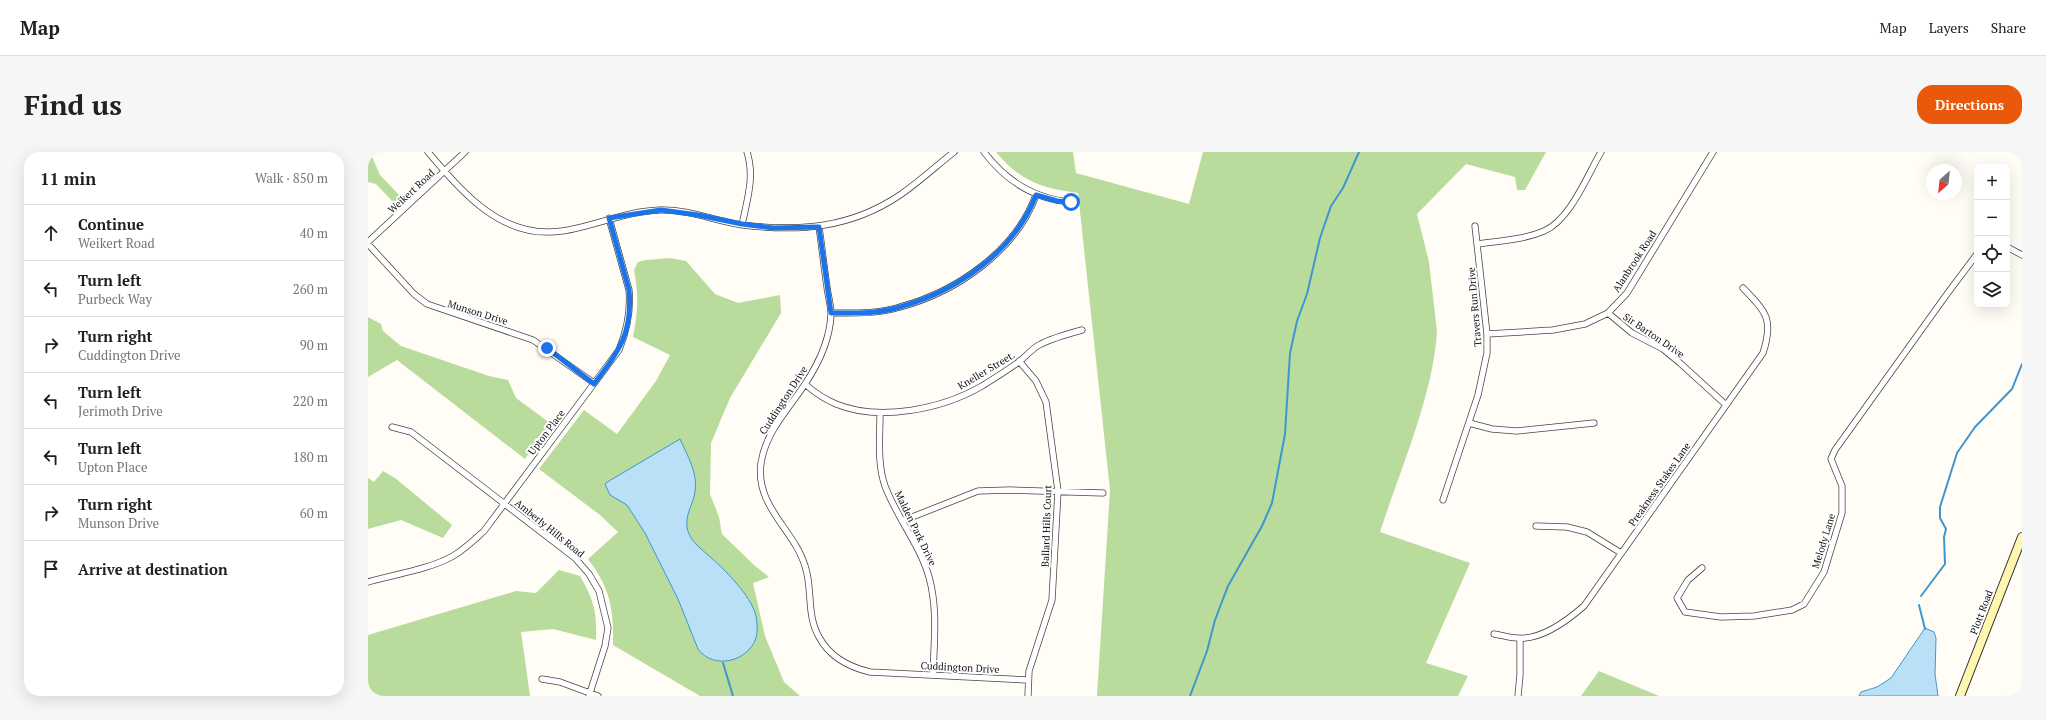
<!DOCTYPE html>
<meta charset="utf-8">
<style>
:root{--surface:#fff;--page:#f6f6f6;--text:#202124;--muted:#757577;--line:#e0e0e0;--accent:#ea580c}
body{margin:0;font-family:"PT Serif",serif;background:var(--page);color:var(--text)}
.controls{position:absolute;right:12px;top:12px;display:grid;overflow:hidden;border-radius:8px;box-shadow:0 4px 16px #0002}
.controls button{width:36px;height:36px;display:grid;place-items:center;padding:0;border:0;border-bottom:1px solid var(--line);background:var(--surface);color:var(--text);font:20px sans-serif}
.compass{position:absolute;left:1558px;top:12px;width:36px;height:36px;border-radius:50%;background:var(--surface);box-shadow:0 4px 16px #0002;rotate:207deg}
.stop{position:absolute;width:12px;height:12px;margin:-9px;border:3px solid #1a73e8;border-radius:50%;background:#fff}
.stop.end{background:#1a73e8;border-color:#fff;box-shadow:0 1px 4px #0008}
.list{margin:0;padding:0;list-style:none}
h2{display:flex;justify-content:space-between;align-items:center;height:52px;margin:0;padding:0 16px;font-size:17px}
h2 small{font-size:13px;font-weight:400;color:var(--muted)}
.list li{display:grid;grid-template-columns:26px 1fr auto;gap:12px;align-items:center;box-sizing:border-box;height:56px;padding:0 16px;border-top:1px solid var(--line)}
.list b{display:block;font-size:15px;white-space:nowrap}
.list p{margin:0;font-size:13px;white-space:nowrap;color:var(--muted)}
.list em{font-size:13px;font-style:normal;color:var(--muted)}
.icon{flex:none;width:22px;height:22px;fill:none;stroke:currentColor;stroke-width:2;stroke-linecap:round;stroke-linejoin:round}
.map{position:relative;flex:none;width:1654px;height:544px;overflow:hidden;border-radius:16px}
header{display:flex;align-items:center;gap:24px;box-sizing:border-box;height:56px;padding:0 20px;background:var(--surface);border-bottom:1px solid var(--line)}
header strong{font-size:19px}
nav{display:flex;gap:22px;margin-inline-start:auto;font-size:14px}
.intro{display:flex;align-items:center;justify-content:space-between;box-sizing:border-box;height:96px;padding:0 24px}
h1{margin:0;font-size:28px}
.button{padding:10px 18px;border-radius:16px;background:var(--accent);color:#fff;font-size:14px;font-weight:700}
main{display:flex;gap:24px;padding:0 24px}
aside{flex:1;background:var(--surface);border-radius:16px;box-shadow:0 4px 16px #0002}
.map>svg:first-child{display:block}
.forest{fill:#b9dc9c}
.water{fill:#b9e0f7;stroke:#3f96cf}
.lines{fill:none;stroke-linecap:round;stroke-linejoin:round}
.stream{stroke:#3f96cf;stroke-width:2}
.street-casing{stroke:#444;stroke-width:7}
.secondary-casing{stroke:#333;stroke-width:10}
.street{stroke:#fff;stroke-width:5.5}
.secondary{stroke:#fff6b0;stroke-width:8}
.route{stroke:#1a73e8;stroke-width:5}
.labels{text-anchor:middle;stroke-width:4;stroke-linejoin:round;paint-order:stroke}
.street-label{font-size:10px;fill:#111;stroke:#fff}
</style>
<header>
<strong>Map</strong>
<nav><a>Map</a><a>Layers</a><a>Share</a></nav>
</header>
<div class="intro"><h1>Find us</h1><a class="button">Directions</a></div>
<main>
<aside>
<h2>11 min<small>Walk · 850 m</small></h2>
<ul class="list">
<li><svg class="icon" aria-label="ahead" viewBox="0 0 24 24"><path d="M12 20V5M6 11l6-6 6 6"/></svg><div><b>Continue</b><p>Weikert Road</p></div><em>40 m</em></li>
<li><svg class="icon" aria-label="left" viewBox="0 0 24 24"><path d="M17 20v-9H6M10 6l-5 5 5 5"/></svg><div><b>Turn left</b><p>Purbeck Way</p></div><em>260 m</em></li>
<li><svg class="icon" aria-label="right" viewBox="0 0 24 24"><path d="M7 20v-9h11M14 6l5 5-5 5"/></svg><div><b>Turn right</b><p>Cuddington Drive</p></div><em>90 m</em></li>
<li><svg class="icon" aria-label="left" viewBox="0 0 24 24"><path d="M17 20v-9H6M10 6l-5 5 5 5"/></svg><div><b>Turn left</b><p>Jerimoth Drive</p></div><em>220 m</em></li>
<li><svg class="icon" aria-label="left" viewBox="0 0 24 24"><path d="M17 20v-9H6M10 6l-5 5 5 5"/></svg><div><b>Turn left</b><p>Upton Place</p></div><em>180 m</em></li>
<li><svg class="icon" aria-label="right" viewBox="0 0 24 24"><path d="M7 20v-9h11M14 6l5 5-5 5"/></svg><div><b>Turn right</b><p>Munson Drive</p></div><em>60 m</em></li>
<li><svg class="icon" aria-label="arrive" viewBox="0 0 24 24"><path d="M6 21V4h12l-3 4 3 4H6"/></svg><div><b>Arrive at destination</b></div></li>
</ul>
</aside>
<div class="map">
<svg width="1654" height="544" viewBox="0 0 1654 544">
<rect width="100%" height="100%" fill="#fffdf5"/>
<path class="forest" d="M0,0H2L12,23L35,47L28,53L8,32L0,30Z
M628,0H705L708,21L821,52L835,0H1178L1157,38H1149L1147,25L1098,12L1049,62L1061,110L1069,180C1065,244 1032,318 1012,380L1102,411L1058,511L1100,524L1090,544H729L742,338L710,41C673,36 652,29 628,0Z
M302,106L318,109L347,142L370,151L412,143L413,161L362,246L343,291L342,342L351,365L354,382L386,413L401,425L385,431L397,484L416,530L432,544H332L245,493C246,457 242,436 220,407L250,380L232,363L171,317L216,258L249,282L288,229L302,203L265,185C270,159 271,143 266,118L270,110L278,108Z
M0,165L13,172L15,179L33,194L121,224L140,228L148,246L182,271L157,307L29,208L0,225Z
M15,319L27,326L84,373L75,386L33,368L0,377V326L6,330Z
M191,418L212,424C226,448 229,460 228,488L185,477L153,480L162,544H0V483L148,439L168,441Z
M1231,519L1291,544H1213Z"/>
<path class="water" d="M312,287C319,303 330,321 327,339C326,351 317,362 319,375C321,388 331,395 340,403C356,417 383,443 388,464C389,471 390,479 388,486C380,510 345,518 330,497L310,447L277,381L259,353L242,343L237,332L241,329Z
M1557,476L1566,480L1568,486L1567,522L1570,544H1491L1493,540L1509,535L1523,526Z"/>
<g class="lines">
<path class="stream" d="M1553,444L1577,412L1576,385L1578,377L1572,366V355L1589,301L1607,275L1644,237L1654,212
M1551,453L1557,477
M355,511L365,544
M822,544L839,499L847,468L860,434L894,374L904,351L917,282L922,201L929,169L939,142L952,86L963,54L975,36L991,0"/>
<defs>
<path id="street" d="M60,0C95,41 134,88 194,79C227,74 258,59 292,58C320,57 347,69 375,73C432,80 483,76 532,43C551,30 568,14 586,0
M616,0C638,29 666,47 703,50
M374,73C379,48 387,25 379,0
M451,75C454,95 456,115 459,135C460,144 463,153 463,162C462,188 451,211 437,232C420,258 398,279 393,311C387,355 426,377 437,414C445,437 438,462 451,485C461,504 481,515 502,520L660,528
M0,90L97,0
M0,92L46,142L59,152L165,188L226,231
M1109,92C1131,89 1155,88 1176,79C1202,68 1219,24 1233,0
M1639,95L1654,103
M463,161C486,161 510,162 532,155C588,140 648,99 668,43
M1240,161L1264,181L1295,197L1312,211L1357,252
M1119,182L1185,178L1217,172L1240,161L1259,141L1345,0
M651,209L668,229L678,250L690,339L684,448L661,519L660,544
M437,232C446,240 456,247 468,252C512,270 574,257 614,234C627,226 640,218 652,209C658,204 664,197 671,193C684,186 699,182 714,178
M512,261C512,286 509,311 517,334C529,366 552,393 561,425C570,457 566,490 565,523
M1101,271L1124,277L1149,279L1226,271
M24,275L43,280L207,406L221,422L231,439L240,476L237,494L221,544
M1075,348L1110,243L1119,201V182L1107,74
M534,369L610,339L642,338L735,341
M1168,374L1199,375L1219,380L1253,401
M1334,416L1320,428L1309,446L1317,460L1353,465L1386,464L1424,458L1436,452L1456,420L1474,361V334L1463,307L1467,298L1579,142L1609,102
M0,430C27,422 60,418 85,404C97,397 106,388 116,379L251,198C259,178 263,159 261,138L241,66
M1126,482C1134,483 1142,486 1150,486C1173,488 1200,468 1216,454L1395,201C1406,167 1398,160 1375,136
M174,527L192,530L230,544
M1150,544L1152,523V487"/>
<path id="secondary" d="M1592,544L1654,385"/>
</defs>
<use href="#street" class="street-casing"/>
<use href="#secondary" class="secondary-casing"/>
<use href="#street" class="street"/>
<use href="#secondary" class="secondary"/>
</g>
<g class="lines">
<path class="route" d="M179,196L226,232C251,199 265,181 261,138L241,66L293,58L330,63L374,72L405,76L451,75L463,161C486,161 510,162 532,155C589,139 647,99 668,43L689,49L703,50"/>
</g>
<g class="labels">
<g class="street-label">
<text transform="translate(43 39) rotate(-43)" y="4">Weikert Road</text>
<text transform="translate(1266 109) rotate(-57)" y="4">Alanbrook Road</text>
<text transform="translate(1106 155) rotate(-95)" y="4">Travers Run Drive</text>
<text transform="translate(110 160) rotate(17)" y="4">Munson Drive</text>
<text transform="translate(1286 183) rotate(34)" y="4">Sir Barton Drive</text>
<text transform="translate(618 218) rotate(-31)" y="4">Kneller Street.</text>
<text transform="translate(415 248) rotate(-57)" y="4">Cuddington Drive</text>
<text transform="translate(178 280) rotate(-53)" y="4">Upton Place</text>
<text transform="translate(1291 332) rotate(-55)" y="4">Preakness Stakes Lane</text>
<text transform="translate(678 374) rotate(-88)" y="4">Ballard Hills Court</text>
<text transform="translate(182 376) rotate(39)" y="4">Amberly Hills Road</text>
<text transform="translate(548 376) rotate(64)" y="4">Malden Park Drive</text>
<text transform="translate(1455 389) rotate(-73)" y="4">Melody Lane</text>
<text transform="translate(1613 460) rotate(-69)" y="4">Plott Road</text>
<text transform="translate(592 515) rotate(3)" y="4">Cuddington Drive</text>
</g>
</g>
</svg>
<div class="controls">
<button>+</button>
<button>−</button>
<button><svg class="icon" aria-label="locate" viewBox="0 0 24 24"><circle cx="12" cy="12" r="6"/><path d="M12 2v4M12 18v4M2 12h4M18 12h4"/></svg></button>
<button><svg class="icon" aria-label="layers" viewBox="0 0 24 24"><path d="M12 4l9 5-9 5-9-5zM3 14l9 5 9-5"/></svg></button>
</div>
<svg class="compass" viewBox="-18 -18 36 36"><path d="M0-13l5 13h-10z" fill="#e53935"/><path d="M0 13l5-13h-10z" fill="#757577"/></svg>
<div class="stop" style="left:703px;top:50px"></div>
<div class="stop end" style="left:179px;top:196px"></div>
</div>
</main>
